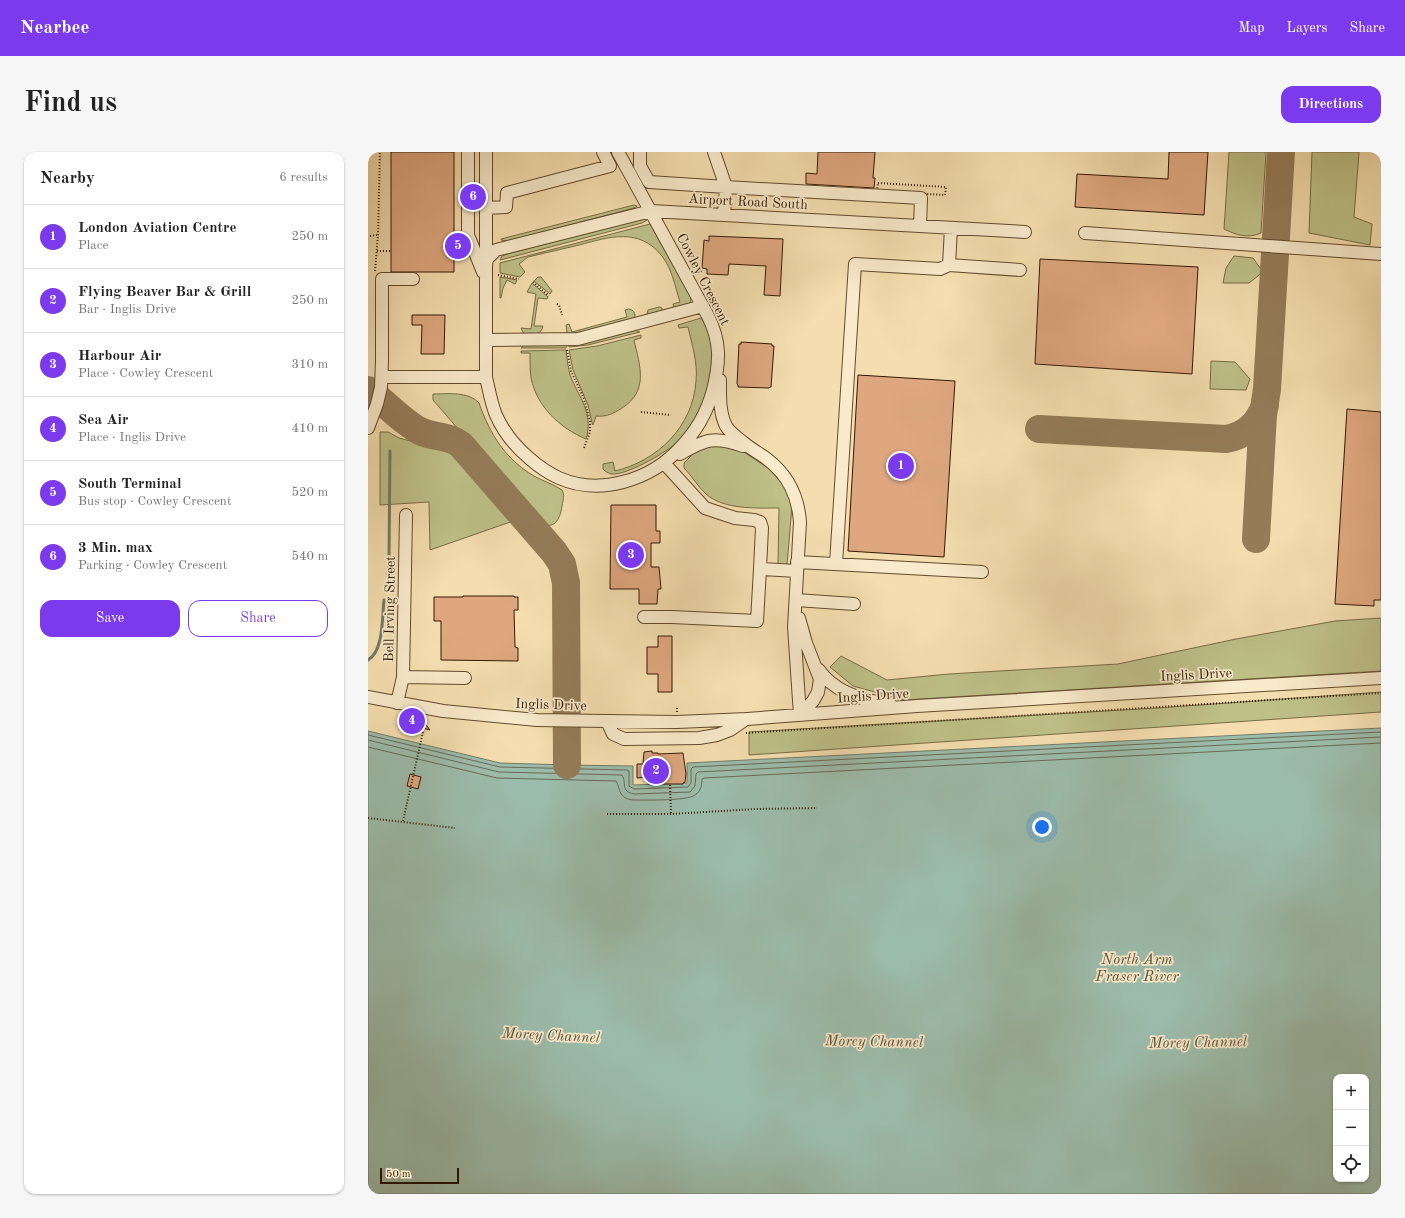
<!DOCTYPE html>
<meta charset="utf-8">
<style>
:root{--surface:#fff;--page:#f6f6f6;--text:#222;--muted:#767676;--line:#e0e0e0;--accent:#7c3aed}
body{margin:0;font-family:"Old Standard TT",serif;background:var(--page);color:var(--text)}
.controls{position:absolute;right:12px;bottom:12px;display:grid;overflow:hidden;border-radius:8px;box-shadow:0 1px 3px #0004}
.controls button{width:36px;height:36px;display:grid;place-items:center;padding:0;border:0;border-bottom:1px solid var(--line);background:var(--surface);color:var(--text);font:20px sans-serif}
.scale{position:absolute;left:12px;bottom:10px;width:79px;box-sizing:border-box;padding-left:4px;border:2px solid #331900;border-top:0;font-size:11px;line-height:14px;white-space:nowrap;color:#331900;-webkit-text-stroke:3px #f8eacb;paint-order:stroke}
.you{position:absolute;left:674px;top:675px;width:14px;height:14px;margin:-10px;border:3px solid #fff;border-radius:50%;background:#1a73e8;box-shadow:0 0 0 6px #1a73e833}
.badge{display:grid;place-items:center;width:26px;height:26px;border-radius:50%;background:var(--accent);color:#fff;font-size:13px;font-weight:700}
.pin{position:absolute;translate:-50% -50%;border:2px solid #fff;box-shadow:0 1px 4px #0006}
.list{margin:0;padding:0;list-style:none}
h2{display:flex;justify-content:space-between;align-items:center;height:52px;margin:0;padding:0 16px;font-size:17px}
h2 small{font-size:13px;font-weight:400;color:var(--muted)}
.list li{display:grid;grid-template-columns:26px 1fr auto;gap:12px;align-items:center;box-sizing:border-box;height:64px;padding:0 16px;border-top:1px solid var(--line)}
.list b{display:block;font-size:15px;white-space:nowrap}
.list p{margin:0;font-size:13px;white-space:nowrap;color:var(--muted)}
.list em{font-size:13px;font-style:normal;color:var(--muted)}
.actions{display:flex;gap:8px;padding:12px 16px}
.actions a{flex:1;padding:9px 0;border:1px solid var(--accent);border-radius:12px;text-align:center;font-size:14px;color:var(--accent)}
.actions .main{background:var(--accent);color:#fff}
.icon{flex:none;width:22px;height:22px;fill:none;stroke:currentColor;stroke-width:2;stroke-linecap:round;stroke-linejoin:round}
.map{position:relative;flex:none;width:1013px;height:1042px;overflow:hidden;border-radius:12px}
header{display:flex;align-items:center;gap:24px;box-sizing:border-box;height:56px;padding:0 20px;background:var(--accent);color:#fff}
header strong{font-size:19px}
nav{display:flex;gap:22px;margin-inline-start:auto;font-size:14px}
.intro{display:flex;align-items:center;justify-content:space-between;box-sizing:border-box;height:96px;padding:0 24px}
h1{margin:0;font-size:28px}
.button{padding:10px 18px;border-radius:12px;background:var(--accent);color:#fff;font-size:14px;font-weight:700}
main{display:flex;gap:24px;padding:0 24px}
aside{flex:1;background:var(--surface);border-radius:12px;box-shadow:0 1px 3px #0004}
.map>svg:first-child{display:block}
.green{fill:#bec088;stroke:#786c44}
.water{fill:#9cbcab;stroke:#727b67;fill-rule:evenodd}
.lines{fill:none;stroke-linecap:round;stroke-linejoin:round}
.shore{stroke:#686a56;stroke-width:1}
.stream{stroke:#727b67;stroke-width:3}
.taxiway{stroke:#947c58;stroke-width:28}
.building{fill:#dea780;stroke:#331900}
.minor-casing{stroke:#634a2c;stroke-width:14}
.path{stroke:#331900;stroke-width:2;stroke-dasharray:1 2;stroke-linecap:butt}
.minor{stroke:#f8eacb;stroke-width:12}
.labels{text-anchor:middle;stroke-width:3.5;stroke-linejoin:round;paint-order:stroke}
.street-label{font-size:14px;fill:#331900;stroke:#f8eacb}
.water-label{font-size:15px;font-style:italic;fill:#58523c;stroke:#f8eacb}
</style>
<header>
<strong>Nearbee</strong>
<nav><a>Map</a><a>Layers</a><a>Share</a></nav>
</header>
<div class="intro"><h1>Find us</h1><a class="button">Directions</a></div>
<main>
<aside>
<h2>Nearby<small>6 results</small></h2>
<ul class="list">
<li><span class="badge">1</span><div><b>London Aviation Centre</b><p>Place</p></div><em>250 m</em></li>
<li><span class="badge">2</span><div><b>Flying Beaver Bar &amp; Grill</b><p>Bar · Inglis Drive</p></div><em>250 m</em></li>
<li><span class="badge">3</span><div><b>Harbour Air</b><p>Place · Cowley Crescent</p></div><em>310 m</em></li>
<li><span class="badge">4</span><div><b>Sea Air</b><p>Place · Inglis Drive</p></div><em>410 m</em></li>
<li><span class="badge">5</span><div><b>South Terminal</b><p>Bus stop · Cowley Crescent</p></div><em>520 m</em></li>
<li><span class="badge">6</span><div><b>3 Min. max</b><p>Parking · Cowley Crescent</p></div><em>540 m</em></li>
</ul>
<div class="actions"><a class="main">Save</a><a>Share</a></div>
</aside>
<div class="map">
<svg width="1013" height="1042" viewBox="0 0 1013 1042">
<rect width="100%" height="100%" fill="#f4deaf"/>
<filter id="stains"><feTurbulence type="fractalNoise" baseFrequency=".005" numOctaves="4"/><feColorMatrix values="0 0 0 0 .2 0 0 0 0 .09 0 0 0 0 .02 0 0 0 .5 -.17"/></filter>
<radialGradient id="worn" r=".72"><stop offset=".6" stop-color="#630" stop-opacity="0"/><stop offset="1" stop-color="#630" stop-opacity=".3"/></radialGradient>
<path class="green" d="M861,0H898L893,81C880,87 868,83 856,77Z
M944,0H991L986,65L1004,72L1002,93L941,81Z
M266,53L269,54L266,56L140,89L133,88V87Z
M274,67L279,68L274,71L132,108L134,104L139,102Z
M282,72L323,145L322,152L306,156L305,152L312,150C307,134 304,117 294,104C271,75 241,85 211,93C194,97 177,101 160,105L151,112L157,120L152,125L132,121V111Z
M866,104L885,106L895,120L881,131H855L858,116Z
M132,125L149,128L147,132L139,128L135,136L133,146H132Z
M170,125H173L184,139L182,142L166,129Z
M164,131L180,145L179,147L170,146L166,174H175C173,184 165,182 156,182L153,176L163,177L168,142L159,140Z
M291,155L294,156V159L280,163L279,162L280,158Z
M261,157C265,158 267,160 267,164L266,167L220,179L199,182L198,173L201,172L204,180L259,165L257,158Z
M333,166C351,188 345,220 337,245C335,250 334,257 331,262C327,270 321,278 315,285C305,297 259,324 243,322C240,321 238,320 235,317V312L245,310L247,319C289,309 325,275 328,229C330,211 324,193 320,175L311,176L310,173Z
M267,178L272,180L220,193L201,195V193L219,190Z
M273,183V186L266,188C272,214 281,239 254,256C245,262 238,265 228,264L225,273L224,271L220,253L205,218L201,198L229,194Z
M156,193H199L198,196H153Z
M198,198C199,207 200,215 202,223C211,246 226,261 218,287C192,276 169,255 163,226C162,218 162,210 162,201H153V199Z
M843,209L867,210L882,227L878,238L842,237Z
M65,242C80,242 100,239 111,251C122,282 137,307 166,324C175,329 185,332 194,338C197,343 195,348 194,354C192,368 186,379 171,370L65,248Z
M12,280H20L31,286L46,290L89,294L148,368L62,398L61,350L12,353Z
M344,292L368,295L400,316L416,333L424,354L419,413L410,412L411,356C389,356 356,358 338,342C330,335 324,324 316,316V311L327,300Z
M1013,466V519L536,548L485,534L462,515L473,504L519,528L581,522L750,512L868,487L967,469Z
M1013,540V560L381,603V580L789,556Z"/>
<path class="water" d="M1013,576V1042H0V579L132,611L199,613L265,614V633L319,631V611ZM968,925H998V1027H968Z"/>
<g class="lines">
<path class="shore" d="M0,583L132,615L259,618L261,619V634L266,637L320,635L323,631V617L325,615L1013,580
M0,588L131,620L254,623C259,631 252,639 266,642L322,640L327,634L328,622L330,620L1013,585
M0,595L129,626L248,629C253,638 250,646 265,648C278,648 319,649 327,643C333,639 334,633 334,627L336,626L1013,591"/>
<path class="stream" d="M21,405L22,299
M20,423L21,412
M0,508C16,499 14,464 16,448"/>
<path class="taxiway" d="M0,238C18,251 33,269 52,279C66,286 81,283 93,293L186,400L194,412L198,431L199,613
M671,277L858,287C877,284 891,271 897,253
M888,387L895,263L899,237L913,0"/>
</g>
<path class="building" d="M23,0H86V120H23Z
M450,0H507L505,26H507L506,36L438,32V21L449,22Z
M801,0H840L836,63L707,55L709,22L800,27Z
M341,84L415,87L412,144L396,143L398,114L361,112L360,123L339,122V117L334,116L336,88L341,89Z
M672,107L830,115L824,222L667,212Z
M44,163H77L76,202H53L54,173H44Z
M373,190L404,192V194H406L403,235H402L401,236L370,235V233L369,232L371,192H373Z
M490,223L587,229L576,405L480,399Z
M979,257L1013,260V448H1006V454L967,452Z
M243,353H288V379H292V391H283V415H291L293,437H290L289,452H271V437H242Z
M95,444H146V445H150V458H146L147,495L150,496V509L73,508V469H66V445H95Z
M290,484H304V540H290V522H279V495H290Z
M33,562L42,565L44,563L51,564L62,578L51,575L47,578L42,576L41,574L30,571Z
M284,599V601H290V602L315,601L318,622L317,630L315,631V632H280V625L269,626V612H275L276,600Z
M42,622L53,625L50,637L39,634Z"/>
<g class="lines">
<defs>
<path id="minor" d="M100,0V83L115,120
M118,0V225C121,238 123,251 128,263C135,279 148,295 161,306C170,314 180,321 191,326C232,344 282,328 311,297C328,280 339,261 345,238C352,210 353,190 340,164L250,0
M272,0V14L281,30L358,35L346,0
M117,56L138,55L139,41L242,14L235,0
M356,63L358,35L553,46L552,74
M717,81L1013,102
M118,113L119,107L128,98L283,59L657,80
M581,113L583,76
M118,188L210,187L335,154
M14,225H118
M352,228C352,243 351,260 358,274C362,281 370,286 376,291C383,297 391,301 399,307C420,323 430,343 432,370L426,475L432,563
M0,276L9,252L13,235L14,208V127H45
M312,302C338,287 346,284 375,294
M296,311L337,356L367,366L386,368L392,370L394,376L392,417L429,419
M429,410L614,420
M468,412L487,112L572,117L581,113L652,118
M428,448L486,452
M276,465H304L389,469L392,417
M431,466L438,491L452,527L450,540L445,549L432,563
M451,518C467,541 496,549 522,552
M35,525L97,526
M0,545L75,559L169,568L309,570L379,567L549,554L1013,526
M29,551L35,525L38,363
M239,569L245,582L256,587L331,586L349,583L362,578L378,567"/>
</defs>
<use href="#minor" class="minor-casing"/>
<path class="path" d="M510,31L578,35L577,43L509,39Z
M2,84L10,83
M9,99H23
M7,119L10,83L12,0
M130,123L151,127
M165,130L181,144
M189,152L191,153L194,163
M199,198L203,219L216,247L222,269V280L216,296
M273,260L303,263
M309,560V554
M378,581L1013,541
M302,633L303,662
M239,662H303L388,657L449,656
M0,666L87,676
M35,669L55,580"/>
<use href="#minor" class="minor"/>
</g>
<g class="labels">
<g class="street-label">
<text transform="translate(380 49) rotate(3)" y="5">Airport Road South</text>
<text transform="translate(336 127) rotate(63)" y="5">Cowley Crescent</text>
<text transform="translate(21 457) rotate(-89)" y="5">Bell Irving Street</text>
<text transform="translate(828 522) rotate(-3)" y="5">Inglis Drive</text>
<text transform="translate(505 543) rotate(-4)" y="5">Inglis Drive</text>
<text transform="translate(183 552) rotate(2)" y="5">Inglis Drive</text>
</g>
<g class="water-label">
<text x="769" y="812">North Arm<tspan x="769" dy="17">Fraser River</tspan></text>
<text transform="translate(183 883) rotate(3)" y="5">Morey Channel</text>
<text transform="translate(506 889) rotate(1)" y="5">Morey Channel</text>
<text transform="translate(830 890) rotate(-1)" y="5">Morey Channel</text>
</g>
</g>
<rect width="100%" height="100%" filter="url(#stains)"/>
<rect width="100%" height="100%" fill="url(#worn)"/>
</svg>
<div class="controls">
<button>+</button>
<button>−</button>
<button><svg class="icon" aria-label="locate" viewBox="0 0 24 24"><circle cx="12" cy="12" r="6"/><path d="M12 2v4M12 18v4M2 12h4M18 12h4"/></svg></button>
</div>
<div class="scale">50 m</div>
<div class="you"></div>
<div class="pin badge" style="left:533px;top:314px">1</div>
<div class="pin badge" style="left:288px;top:619px">2</div>
<div class="pin badge" style="left:263px;top:403px">3</div>
<div class="pin badge" style="left:44px;top:569px">4</div>
<div class="pin badge" style="left:90px;top:94px">5</div>
<div class="pin badge" style="left:105px;top:45px">6</div>
</div>
</main>
